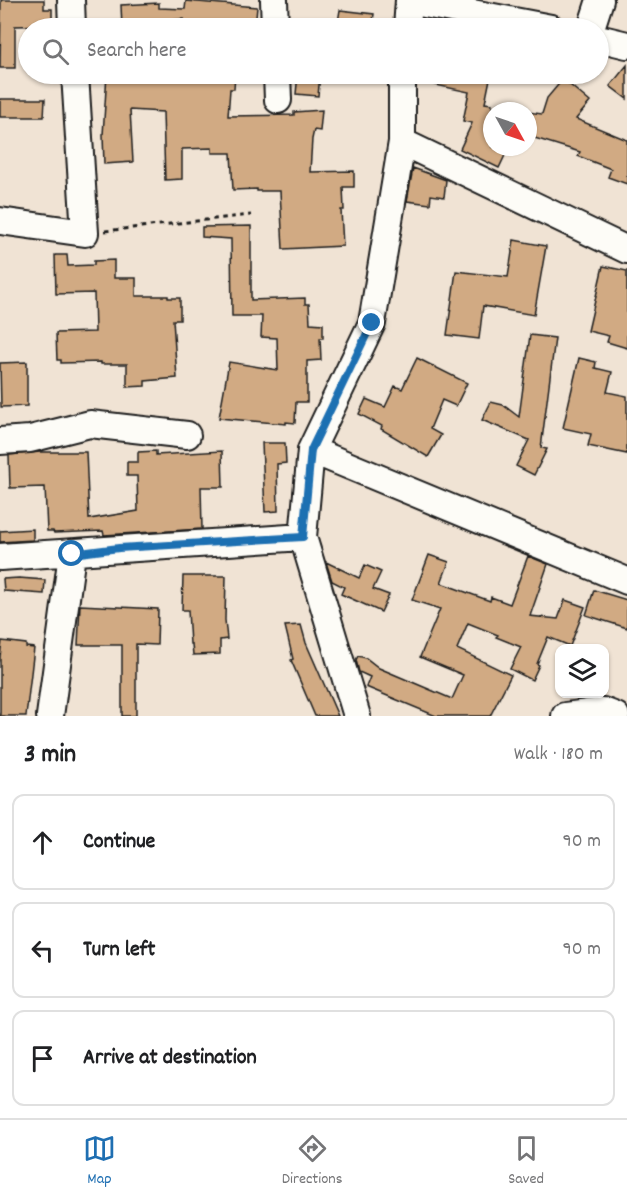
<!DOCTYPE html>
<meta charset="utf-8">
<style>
:root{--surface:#fff;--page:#f2f2f2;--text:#202124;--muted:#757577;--line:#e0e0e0;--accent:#1f6fb2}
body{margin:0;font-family:Dekko,sans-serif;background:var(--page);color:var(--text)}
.controls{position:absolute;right:18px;bottom:18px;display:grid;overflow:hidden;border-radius:12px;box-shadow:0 2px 4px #0004}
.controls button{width:54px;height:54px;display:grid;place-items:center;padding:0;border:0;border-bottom:2px solid var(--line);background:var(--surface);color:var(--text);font:30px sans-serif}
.compass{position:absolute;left:483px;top:102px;width:54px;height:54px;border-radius:50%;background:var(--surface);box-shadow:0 2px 4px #0004;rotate:130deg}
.stop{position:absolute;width:18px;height:18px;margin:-14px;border:4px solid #1f6fb2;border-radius:50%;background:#fff}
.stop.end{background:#1f6fb2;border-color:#fff;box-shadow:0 2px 6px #0008}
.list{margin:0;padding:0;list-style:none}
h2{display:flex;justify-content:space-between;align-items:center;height:78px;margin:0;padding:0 24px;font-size:26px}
h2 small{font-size:20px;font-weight:400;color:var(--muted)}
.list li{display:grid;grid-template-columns:39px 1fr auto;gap:18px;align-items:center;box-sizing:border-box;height:96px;margin:0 12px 12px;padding:0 12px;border:2px solid var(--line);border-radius:12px}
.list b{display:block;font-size:22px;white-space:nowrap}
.list em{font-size:20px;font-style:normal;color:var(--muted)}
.icon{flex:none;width:33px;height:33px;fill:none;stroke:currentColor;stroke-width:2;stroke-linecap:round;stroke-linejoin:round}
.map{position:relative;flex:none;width:627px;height:716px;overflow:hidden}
.search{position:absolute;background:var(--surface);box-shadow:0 2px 4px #0004;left:18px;right:18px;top:18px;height:66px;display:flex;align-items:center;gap:15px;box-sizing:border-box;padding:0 21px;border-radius:33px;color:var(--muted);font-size:22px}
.sheet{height:402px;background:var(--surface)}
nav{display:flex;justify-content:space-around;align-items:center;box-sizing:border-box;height:84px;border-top:2px solid var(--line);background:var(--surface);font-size:16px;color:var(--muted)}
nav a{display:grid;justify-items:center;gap:3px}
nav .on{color:var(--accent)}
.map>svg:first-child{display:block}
.building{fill:#d1aa83;stroke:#1c1c1c;stroke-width:1.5}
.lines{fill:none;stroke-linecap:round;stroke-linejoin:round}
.minor-casing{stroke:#1c1c1c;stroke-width:30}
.path{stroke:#1c1c1c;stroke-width:3;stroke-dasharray:4.5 4.5;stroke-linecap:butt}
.minor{stroke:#fdfcf7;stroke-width:26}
.route{stroke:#1f6fb2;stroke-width:8}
</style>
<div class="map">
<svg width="627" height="716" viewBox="0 0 627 716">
<rect width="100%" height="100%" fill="#f0e3d4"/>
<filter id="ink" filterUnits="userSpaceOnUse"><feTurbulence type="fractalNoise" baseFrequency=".0167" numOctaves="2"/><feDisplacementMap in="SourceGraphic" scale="12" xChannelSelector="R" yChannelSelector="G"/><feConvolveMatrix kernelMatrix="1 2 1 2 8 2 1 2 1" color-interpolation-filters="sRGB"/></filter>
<g filter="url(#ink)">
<path class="building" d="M1,0H44V9H52V25L15,26V68H0Z
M186,1L257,7L255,28H210L211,26L184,24V19L139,22V28H122L121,5L159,3V8L185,9Z
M340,10L374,14L372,28H337Z
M627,65V99L610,86Z
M107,74L184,79L185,74H235L234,89H230L228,116L294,115V112L322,110L320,131L314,130L312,139L310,172L354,171V187H343L344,210H341L343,246L283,249L280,191H257V189L233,190L231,153H212V148L182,149V179L165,180L163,112L130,110L133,162L104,164L103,135Z
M298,74H320L318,96L296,94Z
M417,74H491L485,103L492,104V147H509L499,168L460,149L472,123L463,121L469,92L417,81Z
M563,79L590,102L576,119L627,140V184L608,177L611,169L578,156L580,152L528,136V112L542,114L547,98Z
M0,99H45L44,117H0Z
M413,168L446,180L444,197L431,195L430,204L407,201Z
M251,226V300L305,298V304H309L310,323L323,324V338H320L321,360L307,361V402H296L295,423L286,422V424L219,418L229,362L278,370L277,338L261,337L262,316H232L231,239L202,237V227Z
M514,240L546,246L534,315L483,306L479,339L447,335L456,271L508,277Z
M55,255H67L68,266L94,265V261L114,260V278H136V296H168V298H180V320H173L177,378L145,381V386L127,387V364H101V362L61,363V360H57L56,333L95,332L94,293L56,294Z
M603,266L627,271V348L607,342L609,336L588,331Z
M530,335L555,338L541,448L547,449L534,475L516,466L529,440L482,420L491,402L503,405L519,417Z
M417,358L467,383L456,406L442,400L430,429L441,435L428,457L381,429L382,426L359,414L366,399L385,407L395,386L402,389Z
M579,358L596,362L595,368L612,372L607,392L627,396V454L588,446L591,434L563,428Z
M27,362V406L1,407L0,363Z
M262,443H285L286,463L277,464L278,511L265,512Z
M156,451V455L222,451L223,487H201L202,529L104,535L103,531L54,533L53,531H47L45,487L10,488L9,455L40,452H86L89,519L138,511L137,476H127V462H138V452Z
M33,529V540L0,542V531Z
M429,555L449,562L441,583L490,601L491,597L510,604L528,556L548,564L530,616L558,619L565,600L585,607L570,646L548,637L537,664L539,665L532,680L510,669L521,647L496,637L498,635L468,623L457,649L511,675L490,716H436L366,687L370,677L359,672L356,660L358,656L366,658L379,668L452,699L463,675L420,657L440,609L412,600Z
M326,562L359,578L365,565L381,572L373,589L389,595L381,612L341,594L344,587L332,581Z
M183,576H226L225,620L227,639L220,640V654L193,655L192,644H190L188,610H182Z
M19,578L45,580L44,594L4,591L3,579Z
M594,590L627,600V628L586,615Z
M80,605L158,609L157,645L136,644V716H122V645H78Z
M301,625L306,643L338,716H315L291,660L293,659L285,626Z
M2,641L26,644V647L34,648L26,716H0V657Z"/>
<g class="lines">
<defs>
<path id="minor" d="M71,0L72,28
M274,0L275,28
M409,1L551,28
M407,28L409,0
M591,28L600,0
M598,38L627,45
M277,74L278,100
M402,142L627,250
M0,221L85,233L75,74
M0,441L30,439L90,424L187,435
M311,450L627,581
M0,557L303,537
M50,716L72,554
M357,716L303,537L311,450L372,323L402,142V74
M565,716L603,711L616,716"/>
</defs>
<use href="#minor" class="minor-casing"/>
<path class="path" d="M105,231L251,215"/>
<use href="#minor" class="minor"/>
</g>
</g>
<g class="lines" filter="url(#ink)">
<path class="route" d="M72,554L119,548L303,537L311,450L372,323"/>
</g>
</svg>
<div class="controls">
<button><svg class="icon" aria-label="layers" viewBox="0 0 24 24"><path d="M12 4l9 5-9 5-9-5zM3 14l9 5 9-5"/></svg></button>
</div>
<svg class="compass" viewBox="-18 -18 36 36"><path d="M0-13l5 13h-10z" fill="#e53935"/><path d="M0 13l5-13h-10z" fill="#757577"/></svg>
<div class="stop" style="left:72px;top:554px"></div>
<div class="stop end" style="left:372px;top:323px"></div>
<div class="search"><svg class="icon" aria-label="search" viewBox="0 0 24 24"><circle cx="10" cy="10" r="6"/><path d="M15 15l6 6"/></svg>Search here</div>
</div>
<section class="sheet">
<h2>3 min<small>Walk · 180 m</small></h2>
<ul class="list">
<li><svg class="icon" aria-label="ahead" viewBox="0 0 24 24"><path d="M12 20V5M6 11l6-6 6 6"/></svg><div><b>Continue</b></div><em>90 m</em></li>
<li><svg class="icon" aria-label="left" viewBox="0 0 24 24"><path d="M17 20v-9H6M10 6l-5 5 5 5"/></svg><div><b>Turn left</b></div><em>90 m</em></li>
<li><svg class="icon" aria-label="arrive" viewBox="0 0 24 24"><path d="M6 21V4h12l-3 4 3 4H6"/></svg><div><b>Arrive at destination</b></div></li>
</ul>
</section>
<nav>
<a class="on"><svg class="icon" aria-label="map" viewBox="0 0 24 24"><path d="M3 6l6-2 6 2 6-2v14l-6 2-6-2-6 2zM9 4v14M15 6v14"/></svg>Map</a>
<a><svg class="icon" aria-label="directions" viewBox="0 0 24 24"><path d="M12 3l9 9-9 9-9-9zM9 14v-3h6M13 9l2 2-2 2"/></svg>Directions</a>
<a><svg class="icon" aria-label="saved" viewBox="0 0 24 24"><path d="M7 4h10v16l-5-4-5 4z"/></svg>Saved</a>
</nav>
